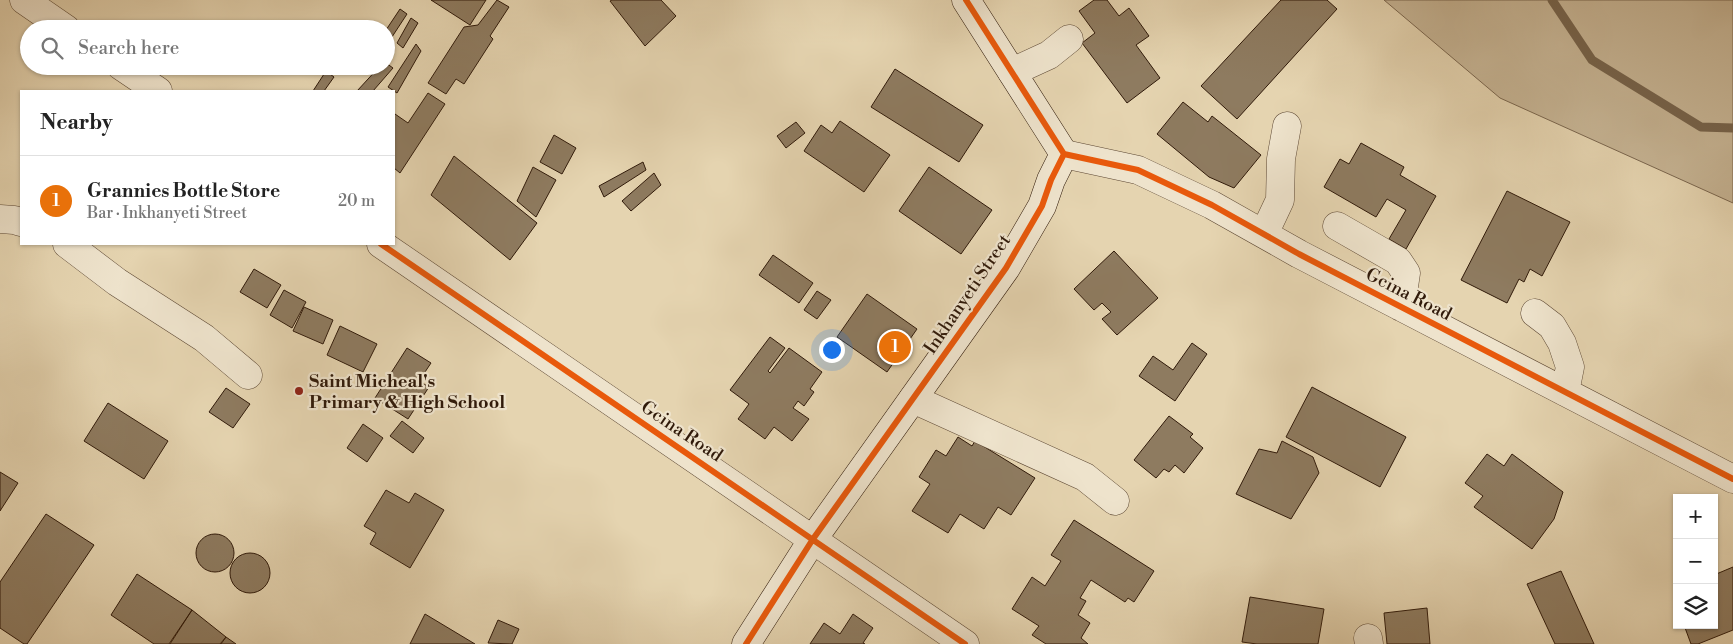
<!DOCTYPE html>
<meta charset="utf-8">
<style>
:root{--surface:#fff;--page:#f2f2f2;--text:#222;--muted:#767676;--line:#e0e0e0;--accent:#8f2418}
body{margin:0;font-family:"Libre Bodoni",serif;background:var(--page);color:var(--text)}
.controls{position:absolute;right:15px;bottom:15px;display:grid;overflow:hidden;border-radius:0px;box-shadow:0 1px 4px #0004}
.controls button{width:45px;height:45px;display:grid;place-items:center;padding:0;border:0;border-bottom:1px solid var(--line);background:var(--surface);color:var(--text);font:25px sans-serif}
.you{position:absolute;left:831px;top:349px;width:18px;height:18px;margin:-12px;border:4px solid #fff;border-radius:50%;background:#1a73e8;box-shadow:0 0 0 8px #1a73e833}
.badge{display:grid;place-items:center;width:32px;height:32px;border-radius:50%;background:var(--accent);color:#fff;font-size:16px;font-weight:700}
.pin{position:absolute;translate:-50% -50%;border:2px solid #fff;box-shadow:0 1px 5px #0006}
.list{margin:0;padding:0;list-style:none}
h2{display:flex;justify-content:space-between;align-items:center;height:65px;margin:0;padding:0 20px;font-size:21px}
h2 small{font-size:16px;font-weight:400;color:var(--muted)}
.list li{display:grid;grid-template-columns:32px 1fr auto;gap:15px;align-items:center;box-sizing:border-box;height:90px;padding:0 20px;border-top:1px solid var(--line)}
.list b{display:block;font-size:19px;white-space:nowrap}
.list p{margin:0;font-size:16px;white-space:nowrap;color:var(--muted)}
.list em{font-size:16px;font-style:normal;color:var(--muted)}
.icon{flex:none;width:28px;height:28px;fill:none;stroke:currentColor;stroke-width:2;stroke-linecap:round;stroke-linejoin:round}
.map{position:relative;flex:none;width:1733px;height:644px;overflow:hidden}
.search{position:absolute;background:var(--surface);box-shadow:0 1px 4px #0004;left:20px;top:20px;width:375px;height:55px;display:flex;align-items:center;gap:12px;box-sizing:border-box;padding:0 18px;border-radius:28px;color:var(--muted);font-size:19px}
.panel{position:absolute;background:var(--surface);box-shadow:0 1px 4px #0004;left:20px;top:90px;width:375px;height:155px;border-radius:0px}
.map>svg:first-child{display:block}
.green{fill:#c6b494;stroke:#7b674f}
.lines{fill:none;stroke-linecap:round;stroke-linejoin:round}
.stream{stroke:#77644c;stroke-width:9}
.building{fill:#8e7b60;stroke:#301a0a}
.street-casing{stroke:#5d4834;stroke-width:29}
.secondary-casing{stroke:#301a0a;stroke-width:29}
.street{stroke:#eee3cc;stroke-width:28}
.secondary{stroke:#eee3cc;stroke-width:28}
.cycleway-casing{stroke:#eee3cc;stroke-width:9}
.cycleway{stroke:#e8590c;stroke-width:6}
.poi-dot{fill:#8f2418;stroke:#eee3cc;stroke-width:2}
.labels{text-anchor:middle;stroke-width:4.5;stroke-linejoin:round;paint-order:stroke}
.street-label{font-size:18px;fill:#301a0a;stroke:#eee3cc}
.poi-label{font-size:18px;font-weight:bold;fill:#301a0a;stroke:#eee3cc;text-anchor:start}
</style>
<div class="map">
<svg width="1733" height="644" viewBox="0 0 1733 644">
<rect width="100%" height="100%" fill="#e5d4b0"/>
<filter id="stains"><feTurbulence type="fractalNoise" baseFrequency=".004" numOctaves="4"/><feColorMatrix values="0 0 0 0 .2 0 0 0 0 .09 0 0 0 0 .02 0 0 0 .5 -.17"/></filter>
<radialGradient id="worn" r=".72"><stop offset=".6" stop-color="#630" stop-opacity="0"/><stop offset="1" stop-color="#630" stop-opacity=".3"/></radialGradient>
<path class="green" d="M1384,0H1733V203L1500,98Z"/>
<g class="lines">
<path class="stream" d="M1552,0L1592,60L1701,127L1733,128"/>
</g>
<path class="building" d="M431,0H486L470,25Z
M497,0L509,7L490,36L493,39L464,84L456,79L446,94L428,83L464,27L478,25Z
M612,0H661L676,16L645,46L610,1Z
M1094,0H1107L1119,16L1129,8L1149,36L1136,45L1160,78L1127,103L1082,43L1095,33L1079,11Z
M1281,0H1327L1337,9L1237,119L1201,86Z
M400,9L407,14L390,40L386,38V30Z
M411,18L418,23L403,48L397,43Z
M356,21L363,26L362,29H351Z
M416,44L421,51L397,93L388,87Z
M386,63L393,68L373,91H357L380,66H386Z
M895,69L983,125L959,162L871,107Z
M326,71L334,77L324,91H313Z
M428,93L445,104L400,173L394,168V117L395,114L408,123Z
M1183,102L1208,122L1212,116L1261,155L1234,188L1209,177L1157,134Z
M840,121L890,155L864,192L804,151L821,125L832,133Z
M796,122L805,133L786,148L777,136Z
M554,135L576,148L562,174L540,162Z
M1361,143L1404,167L1400,175L1436,196L1406,249L1389,239L1406,210L1387,199L1376,217L1324,187L1340,159L1349,164Z
M454,156L537,223L510,260L431,195Z
M643,162L646,170L604,197L599,186Z
M533,167L556,180L536,217L517,201Z
M929,167L992,210L961,254L899,211Z
M654,173L661,185L631,211L622,201Z
M1507,191L1570,222L1542,276L1530,269L1524,282L1519,279L1507,303L1461,280Z
M1114,251L1158,298L1117,335L1102,319L1111,312L1102,303L1094,310L1074,289Z
M773,255L813,283L799,303L759,275Z
M254,269L281,285L267,308L240,292Z
M284,290L306,302L292,328L270,315Z
M817,291L831,300L817,319L804,310Z
M867,294L917,329L887,372L837,337Z
M304,307L333,320L323,344L293,331Z
M340,326L377,344L363,372L327,355Z
M770,337L785,348L768,371L770,373L789,348L822,372L810,389L814,392L804,406L798,401L793,408L809,419L792,441L774,427L765,439L738,419L749,404L730,390Z
M1192,343L1207,354L1175,401L1139,376L1153,356L1173,370Z
M407,348L431,363L419,381L429,387L408,419L375,398Z
M1312,387L1406,437L1380,487L1286,437Z
M226,388L250,404L233,428L209,412Z
M108,403L168,441L144,479L84,441Z
M1169,416L1193,434L1190,437L1203,448L1184,473L1175,465L1169,472L1164,469L1156,478L1134,460Z
M402,421L424,438L413,453L390,436Z
M363,424L383,438L367,462L347,448Z
M958,437L972,446L975,441L1035,478L1011,515L998,507L984,529L960,514L948,533L912,511L930,484L919,477L936,450L946,456Z
M1282,441L1313,457L1319,473L1291,519L1236,494L1259,449L1277,453Z
M1487,454L1504,466L1512,454L1563,492L1554,519L1532,549L1474,507L1483,496L1465,483Z
M0,472L18,483L0,511Z
M386,490L409,503L415,493L444,510L410,568L370,544L376,533L364,526Z
M46,514L94,545L27,644H24L0,628V582Z
M1074,520L1154,571L1134,602L1128,598L1125,602L1091,580L1080,598L1086,601L1078,615L1090,623L1081,638L1088,644H1046L1032,635L1039,626L1012,609L1032,577L1045,586L1061,561L1051,555Z
M196 553a19 19 0 1 1 38 0a19 19 0 1 1-38 0Z
M230 573a20 20 0 1 1 40 0a20 20 0 1 1-40 0Z
M1733,567V630L1698,644H1691L1684,625H1714V575Z
M1561,571L1594,644H1555L1527,584Z
M137,574L192,610L169,644H154L111,615Z
M1250,597L1324,609L1318,644H1257L1242,642Z
M1427,608L1430,644H1387L1384,613Z
M192,610L226,637L220,644H170Z
M425,614L475,644H410Z
M853,614L873,628L863,643L865,644H810L824,623L840,634Z
M498,620L519,629L512,644L488,643Z
M226,637L236,644H221Z"/>
<g class="lines">
<defs>
<path id="street" d="M24,0L66,29
M121,66L158,91
M1012,72L1049,55L1069,39
M1064,154L1138,170L1212,205L1299,254L1733,479
M0,219L14,220L21,222
M1337,226L1398,261L1406,273L1401,307
M1264,234L1280,200L1281,159L1287,126
M67,244L117,282L204,338L248,375
M381,244L965,644
M1535,313L1552,326L1562,343L1570,367L1565,392
M913,399L1085,477L1115,501
M1368,638L1369,644"/>
<path id="secondary" d="M746,644L813,539L1006,268L1042,206L1051,180L1064,154L966,0"/>
</defs>
<use href="#street" class="street-casing"/>
<use href="#secondary" class="secondary-casing"/>
<use href="#street" class="street"/>
<use href="#secondary" class="secondary"/>
<defs>
<path id="cycleway" d="M1064,154L1138,170L1212,205L1299,254L1733,479
M381,244L965,644
M746,644L813,539L1006,268L1042,206L1051,180L1064,154L966,0"/>
</defs>
<use href="#cycleway" class="cycleway-casing"/>
<use href="#cycleway" class="cycleway"/>
</g>
<circle class="poi-dot" cx="299" cy="391" r="5"/>
<g class="labels">
<g class="street-label">
<text transform="translate(967 294) rotate(-56)" y="6">Inkhanyeti Street</text>
<text transform="translate(1409 294) rotate(27)" y="6">Gcina Road</text>
<text transform="translate(682 431) rotate(34)" y="6">Gcina Road</text>
</g>
<g class="poi-label">
<text x="309" y="387">Saint Micheal's<tspan x="309" dy="21">Primary &amp; High School</tspan></text>
</g>
</g>
<rect width="100%" height="100%" filter="url(#stains)"/>
<rect width="100%" height="100%" fill="url(#worn)"/>
</svg>
<div class="controls">
<button>+</button>
<button>−</button>
<button><svg class="icon" aria-label="layers" viewBox="0 0 24 24"><path d="M12 4l9 5-9 5-9-5zM3 14l9 5 9-5"/></svg></button>
</div>
<div class="you"></div>
<div class="pin badge" style="left:895px;top:347px;background:#e8710a">1</div>
<div class="search"><svg class="icon" aria-label="search" viewBox="0 0 24 24"><circle cx="10" cy="10" r="6"/><path d="M15 15l6 6"/></svg>Search here</div>
<section class="panel">
<h2>Nearby<small></small></h2>
<ul class="list">
<li><span class="badge" style="background:#e8710a">1</span><div><b>Grannies Bottle Store</b><p>Bar · Inkhanyeti Street</p></div><em>20 m</em></li>
</ul>
</section>
</div>
